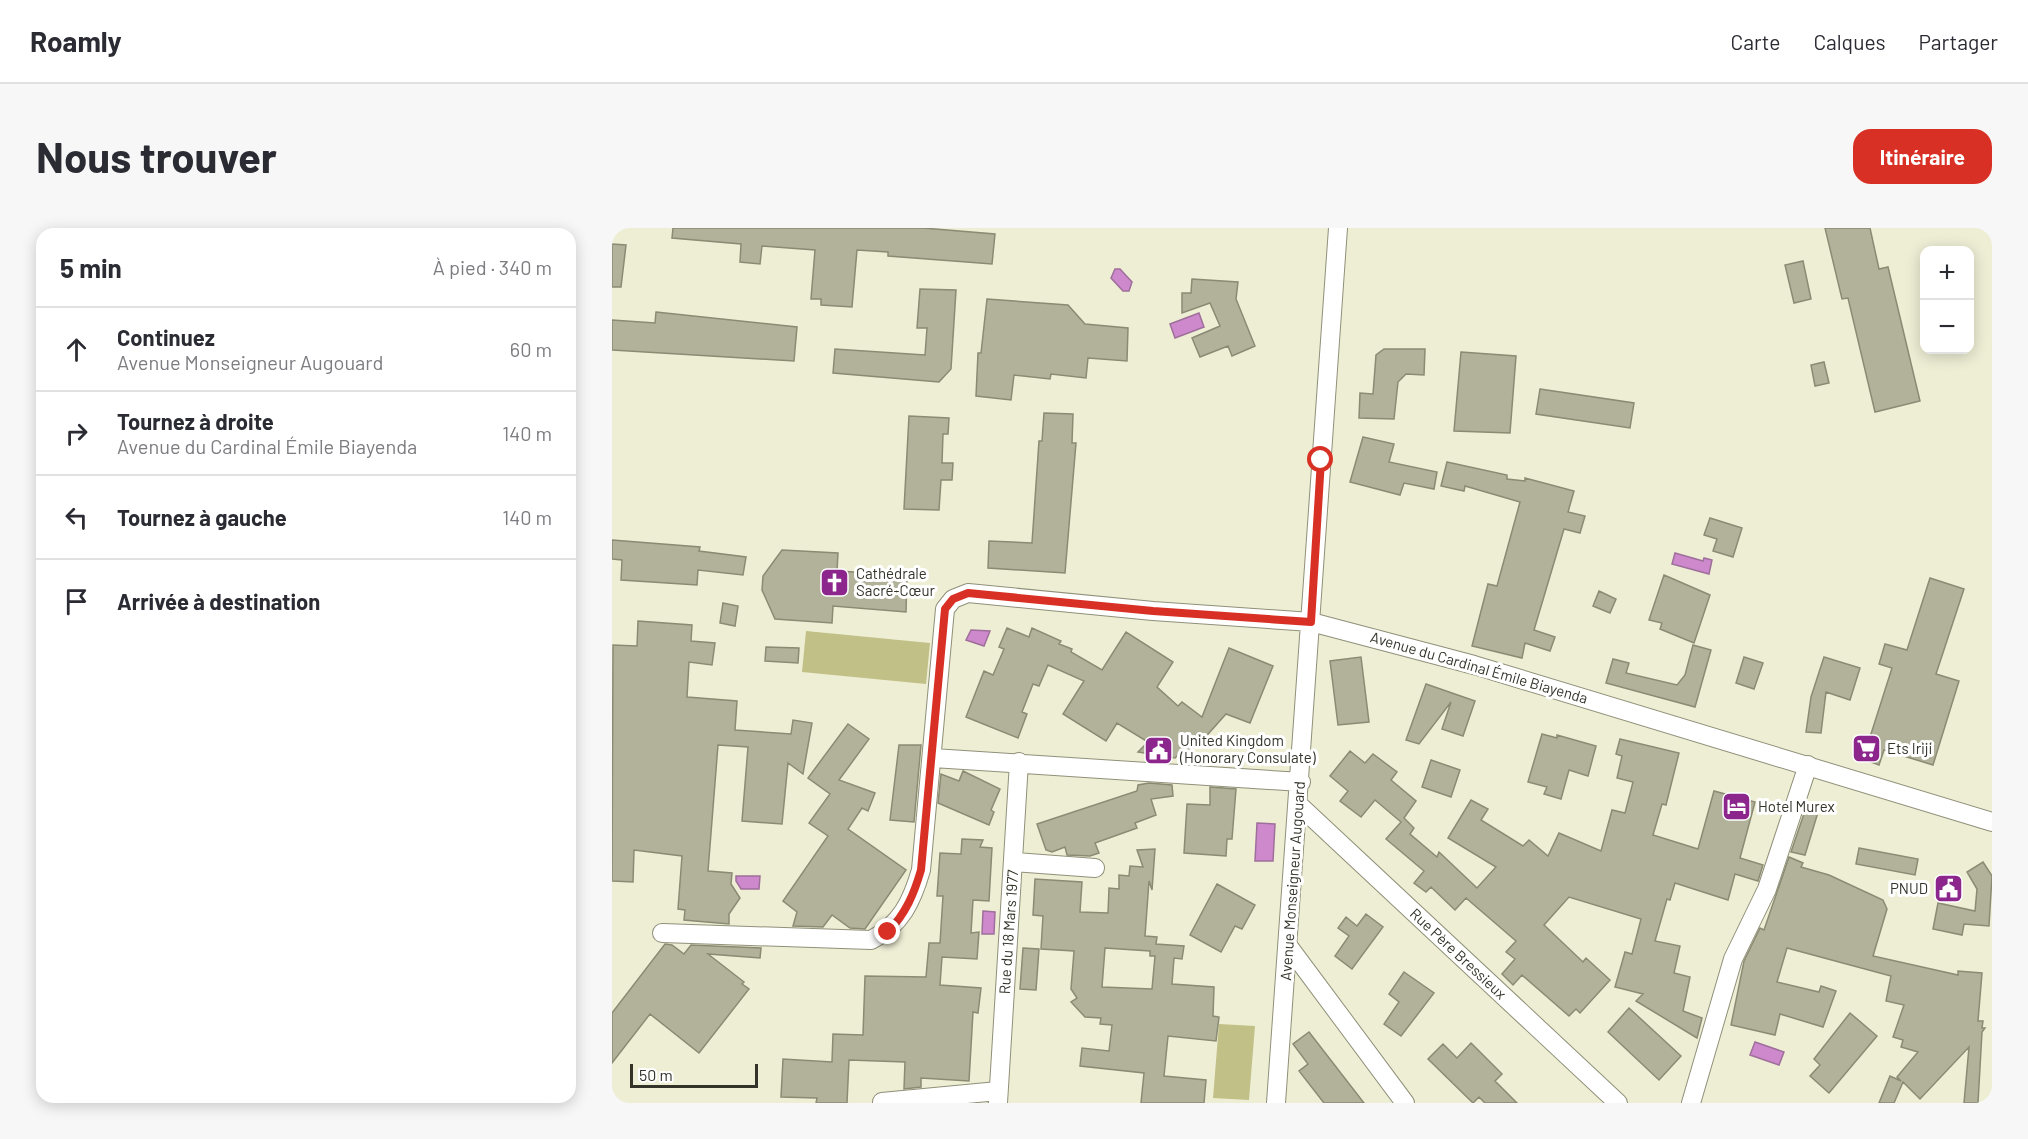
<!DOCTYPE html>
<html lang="fr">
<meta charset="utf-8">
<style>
:root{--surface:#fff;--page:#f7f7f7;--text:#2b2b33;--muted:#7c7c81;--line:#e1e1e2;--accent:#d93025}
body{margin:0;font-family:Barlow,sans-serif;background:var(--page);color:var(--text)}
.controls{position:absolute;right:18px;top:18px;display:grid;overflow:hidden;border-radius:12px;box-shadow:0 3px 15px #0003}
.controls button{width:54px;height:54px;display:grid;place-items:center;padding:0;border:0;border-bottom:2px solid var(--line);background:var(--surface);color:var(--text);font:30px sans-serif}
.scale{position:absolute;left:18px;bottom:15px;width:128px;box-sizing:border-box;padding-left:6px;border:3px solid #33332a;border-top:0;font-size:16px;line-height:21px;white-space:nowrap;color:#33332a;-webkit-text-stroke:4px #fff;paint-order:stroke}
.stop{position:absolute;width:18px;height:18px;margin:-14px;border:4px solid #d93025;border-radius:50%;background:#fff}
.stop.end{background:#d93025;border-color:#fff;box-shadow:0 2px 6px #0008}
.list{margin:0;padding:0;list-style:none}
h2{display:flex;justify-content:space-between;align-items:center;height:78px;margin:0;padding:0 24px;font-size:26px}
h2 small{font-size:20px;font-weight:400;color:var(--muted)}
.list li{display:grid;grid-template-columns:39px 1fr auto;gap:18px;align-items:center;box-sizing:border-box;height:84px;padding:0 24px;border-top:2px solid var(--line)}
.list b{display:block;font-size:22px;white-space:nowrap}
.list p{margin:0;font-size:20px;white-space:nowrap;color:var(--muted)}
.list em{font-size:20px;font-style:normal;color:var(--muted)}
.icon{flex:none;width:33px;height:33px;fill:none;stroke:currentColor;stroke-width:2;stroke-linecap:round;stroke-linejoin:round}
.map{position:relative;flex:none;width:1380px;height:875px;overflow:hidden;border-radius:18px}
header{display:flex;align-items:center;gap:36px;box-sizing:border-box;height:84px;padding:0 30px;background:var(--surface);border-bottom:2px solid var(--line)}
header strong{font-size:28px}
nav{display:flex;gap:33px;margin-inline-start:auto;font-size:21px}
.intro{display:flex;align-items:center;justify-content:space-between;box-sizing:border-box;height:144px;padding:0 36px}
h1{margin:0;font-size:42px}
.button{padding:15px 27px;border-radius:18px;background:var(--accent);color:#fff;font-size:21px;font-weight:700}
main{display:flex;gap:36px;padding:0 36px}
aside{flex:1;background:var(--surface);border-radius:18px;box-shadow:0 3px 15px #0003}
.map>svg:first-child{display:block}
.green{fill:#c1c087}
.water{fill:#cd89cb;stroke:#9f6f9b;stroke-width:1.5}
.building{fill:#b2b29b;stroke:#8b8b74;stroke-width:1.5;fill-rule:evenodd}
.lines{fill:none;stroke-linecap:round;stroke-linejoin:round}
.street-casing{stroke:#90907a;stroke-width:20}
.street{stroke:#fff;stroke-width:18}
.route{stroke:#d93025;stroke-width:8}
.labels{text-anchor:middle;stroke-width:6;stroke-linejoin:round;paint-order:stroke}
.poi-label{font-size:15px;fill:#33332a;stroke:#fff;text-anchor:start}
.street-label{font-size:15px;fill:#33332a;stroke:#fff}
</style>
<header>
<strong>Roamly</strong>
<nav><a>Carte</a><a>Calques</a><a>Partager</a></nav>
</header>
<div class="intro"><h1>Nous trouver</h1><a class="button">Itinéraire</a></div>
<main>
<aside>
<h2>5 min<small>À pied · 340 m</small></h2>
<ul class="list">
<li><svg class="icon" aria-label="ahead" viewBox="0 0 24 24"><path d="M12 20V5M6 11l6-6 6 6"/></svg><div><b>Continuez</b><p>Avenue Monseigneur Augouard</p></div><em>60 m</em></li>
<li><svg class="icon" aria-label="right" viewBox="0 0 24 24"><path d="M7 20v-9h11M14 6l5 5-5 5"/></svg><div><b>Tournez à droite</b><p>Avenue du Cardinal Émile Biayenda</p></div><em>140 m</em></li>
<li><svg class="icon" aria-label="left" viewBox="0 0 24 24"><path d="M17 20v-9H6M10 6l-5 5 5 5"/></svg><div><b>Tournez à gauche</b></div><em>140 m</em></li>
<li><svg class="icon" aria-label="arrive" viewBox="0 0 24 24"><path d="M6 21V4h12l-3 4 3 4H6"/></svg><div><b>Arrivée à destination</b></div></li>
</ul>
</aside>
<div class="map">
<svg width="1380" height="875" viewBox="0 0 1380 875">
<rect width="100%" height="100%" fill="#eeeed5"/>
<path class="green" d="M194,403L318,415L314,456L190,444Z
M607,796L643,798L637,872L601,870Z"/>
<path class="water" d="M503,41H508L520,54L517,63H511L499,50Z
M587,85L592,99L563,110L558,96Z
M1063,325L1091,333L1092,330L1100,332L1097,346L1060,336Z
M359,402L378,403L372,418L354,412Z
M645,595L663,596L661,633H643Z
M124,648H148L147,661H129L124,653Z
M371,683L383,684L382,706H370Z
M1143,814L1172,824L1167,837L1138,827Z"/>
<path class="building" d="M61,0H311L383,6L380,36L276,28V24L245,22L240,79L209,77V71H199L203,22L150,18L148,36L128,34L129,16L60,10Z
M1213,0H1258L1267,41L1276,39L1308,173L1263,184L1236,70L1230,71Z
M0,16L14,17L9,59H0Z
M1191,33L1199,71L1182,75L1173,37Z
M580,51L626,54L624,71L643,118L620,128L616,118L588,129L580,110L608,98L598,75L570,85V65H579Z
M308,61L344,62L339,141L327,154L221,145L223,121L313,127L315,100H305Z
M375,71L456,77L473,96L516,100L515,133L476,130L474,150L439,146L438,151L402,147L399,172L364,168L366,125H369Z
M44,84L185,99L182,133L0,122V92L43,95Z
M772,121H813L812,147L794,146L786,154L782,191L747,190L748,165L761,166L764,127Z
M849,124L904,128L898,205L842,203Z
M1212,134L1217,155L1203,158L1199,137Z
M928,161L1022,175L1018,200L924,186Z
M432,185L461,186L460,215H464L453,345L376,340L377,313L420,315L427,213H430Z
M297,188L337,190L336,206H331L330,235H341L340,252H329L327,282L292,281Z
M751,209L782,216L777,234L825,244L822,261L792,255L788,267L738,254Z
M835,234L895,247V251L913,253V250L962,263L956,284L973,288L968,305L952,301L922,402L943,409L938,423L913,415L910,430L860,418L876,356L885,358L908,274L853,258L852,263L829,258Z
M1098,290L1130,300L1121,329L1101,323L1105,311L1092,307Z
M0,312L88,319L87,323L134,329L131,347L86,342L85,357L9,352L10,332L0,331Z
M170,322L226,325L225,343L295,347L294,384L221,378L220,395L163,391L150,362L151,348Z
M1052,347L1098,367L1082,415L1048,401L1050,395L1037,392Z
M1318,350L1352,361L1324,446L1347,453L1321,537L1272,522L1267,537L1251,531L1280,440L1267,436L1273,416L1295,422Z
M987,363L1004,371L998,385L981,378Z
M111,375L126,378L123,398L108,395Z
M26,393L80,397L79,413L103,415L100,437L77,434L75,469L125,473L123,502L179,506L181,492L200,495L191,546L176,535L170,596L130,593L136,519L106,517L96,643L120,645L119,656L128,670L117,686V696L72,692L73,682L66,681L70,628L22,622L21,654L0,653L1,417L25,418Z
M395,400L417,409L420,400L449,413L447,416L460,421L459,424L490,442L514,404L561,434L545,459L566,478L570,474L590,489L617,420L661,438L638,495L614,486L589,514L587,513L577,524L573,520L563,530L526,524L536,514L505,495L494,513L451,486L472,453L436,437L427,458L421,456L410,484L415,486L406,510L354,489L372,443L381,447L392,421L387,419Z
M1081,417L1099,422L1083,479L994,455L1001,431L1017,435L1014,445L1065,457L1073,447Z
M154,419L187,420L186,435L153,433Z
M749,429L757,494L726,497L718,433Z
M1132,429L1151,435L1142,461L1124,455Z
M1212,429L1248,440L1238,472L1214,464L1209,505L1194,504L1199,469Z
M814,456L863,473L851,508L830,501L839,474L807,516L794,512Z
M236,496L257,511L227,552L263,565L256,583L250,580L236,601L294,642L253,701L238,700L220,687L211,699L181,698L185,684L171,673L216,608L197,595L218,566L196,550Z
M930,506L945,510V507L984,518L976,548L957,542L949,571L932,566L935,559L916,554Z
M1008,511L1067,525L1054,577L1050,576L1041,607L1086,621L1102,563L1143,574L1128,630L1151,637L1146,653L1123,646L1116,672L1063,655L1058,672L1055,671L1043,713L1068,718L1062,745L1078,749L1071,783L1090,790L1085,810L1024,773L1031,766L1003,759L1013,724L1020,726L1029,691L957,669L932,697L971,734L974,730L998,752L968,785L964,781L957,788L910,747L901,757L890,746L903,731L894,724L904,713L854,670L843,682L819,659L814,664L802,655L812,643L774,611L789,594L763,572L749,589L728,573L736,563L718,548L738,523L753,535L761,526L785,544L779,552L804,573L792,590L802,600L798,606L825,629L827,624L865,660L884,639L836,610L859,572L876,581L869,592L911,618L917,612L936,628L947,605L989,623L1000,582L1013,585L1021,554L1005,550L1010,528L1004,526Z
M287,517H309L302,594L278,592Z
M819,532L848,542L839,569L810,559Z
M351,543L388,561L379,582L382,584L377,597L326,575L329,546L347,553Z
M537,555L560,557L561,568L539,571L544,587L523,595L525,600L483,615L487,625L478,628L455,627L453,619L440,624L434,622L425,596L525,563L526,557Z
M598,559L624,561L620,611H615L614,628L572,625L575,576L598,577Z
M1195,577L1207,581L1193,627L1179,624Z
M350,611L371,612L368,619L380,620L377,673L361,672L359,705L367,704L365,731L330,729L328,757L369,760L366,785L361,784L357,853L309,850V859L292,861L293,834L237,832L235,875H204L205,870L169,869L171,831L220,834L221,806L251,807L253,748L314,749L317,715H328L331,668H325L328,625L349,626Z
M1247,620L1306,631L1303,647L1244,636Z
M543,621L540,662L537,653L533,708L545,709L544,716L572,718L570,731L562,730L560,756L602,759L601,788L607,789L604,813L556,808L552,848L594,852L592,875H529L532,845L468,838L470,820L497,823L500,797L488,796L489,790L473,789L459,774L465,770L459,761L462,723L429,721L431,688L421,687L423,651L470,654L468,684L496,685L497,660L507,661V647L517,648L518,638L531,639L525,622ZM493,720L538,723V728H543L540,761L490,759Z
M1177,629L1191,635L1189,639L1217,647L1271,672L1275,681L1261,728L1346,747V743L1370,745L1366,793H1371L1370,800H1373L1370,804L1366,875H1352L1357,819L1308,871L1291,854L1282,875H1267L1278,848L1289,853L1285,849L1306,824L1289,819L1291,812L1281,809L1292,777L1274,773L1279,748L1175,720L1165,754L1207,764L1209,758L1224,763L1211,799L1168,786L1163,807L1119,797L1132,733L1148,700L1152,702Z
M1371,634L1380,648L1377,698L1352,696L1350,707L1321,701L1326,675L1363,683L1365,661L1355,644Z
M605,656L643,677L630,701L623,698L609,724L578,707Z
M754,686L771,699L740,741L723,728L737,708L726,700L734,689L745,698Z
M53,716L60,717L72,726L79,717L149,720L148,730L96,726L132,754L130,756L137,761L87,825L38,786L0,835V785Z
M411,720L427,721L424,762L408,761Z
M792,744L822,765L789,808L772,796L787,774L777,766Z
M1017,780L1069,828L1047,852L996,804Z
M1238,785L1265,808L1217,865L1198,848L1208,837L1202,831Z
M697,804L752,875H712L687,843L696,836L681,816Z
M859,815L890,846L883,853L905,875H873L867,869L861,875L816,831L831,816L845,830Z"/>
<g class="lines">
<defs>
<path id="street" d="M321,530L689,554
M687,577L1006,875
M402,634L483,640
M50,705L259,712C289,697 300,673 309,642L333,381L341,371L356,365L541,383L699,394L862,437L1380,594
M677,719L793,875
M270,874L386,863
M386,875L407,534
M664,875L726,0
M1079,875L1121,731L1155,661L1196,537"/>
</defs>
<use href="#street" class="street-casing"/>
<use href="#street" class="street"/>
</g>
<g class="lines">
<path class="route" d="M276,704C294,685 302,666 309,642L333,381L341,371L356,365L541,383L699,394L709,232"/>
</g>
<defs>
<symbol id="church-square" viewBox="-11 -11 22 22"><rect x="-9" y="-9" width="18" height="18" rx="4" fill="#8c268d" stroke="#fff"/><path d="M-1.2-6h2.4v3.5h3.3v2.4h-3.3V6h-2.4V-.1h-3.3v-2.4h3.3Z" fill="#fff"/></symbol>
<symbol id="supermarket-square" viewBox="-11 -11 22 22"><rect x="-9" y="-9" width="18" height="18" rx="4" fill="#8c268d" stroke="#fff"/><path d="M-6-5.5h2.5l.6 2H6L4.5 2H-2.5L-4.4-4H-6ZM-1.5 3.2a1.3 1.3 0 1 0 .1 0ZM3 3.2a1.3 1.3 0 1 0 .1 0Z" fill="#fff"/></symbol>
<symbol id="civic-square" viewBox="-11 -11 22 22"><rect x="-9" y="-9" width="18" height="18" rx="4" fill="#8c268d" stroke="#fff"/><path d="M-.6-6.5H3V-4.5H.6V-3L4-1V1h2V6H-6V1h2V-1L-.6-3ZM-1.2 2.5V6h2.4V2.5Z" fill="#fff"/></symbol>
<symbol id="hotel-square" viewBox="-11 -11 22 22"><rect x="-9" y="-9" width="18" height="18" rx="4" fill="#8c268d" stroke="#fff"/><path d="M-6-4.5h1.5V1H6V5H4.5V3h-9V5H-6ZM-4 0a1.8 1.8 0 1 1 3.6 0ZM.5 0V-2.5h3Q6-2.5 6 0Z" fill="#fff"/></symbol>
</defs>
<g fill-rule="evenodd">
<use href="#church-square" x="206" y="338" width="33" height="33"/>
<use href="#supermarket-square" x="1238" y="504" width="33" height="33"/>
<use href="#civic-square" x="530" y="506" width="33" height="33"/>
<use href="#hotel-square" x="1108" y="562" width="33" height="33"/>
<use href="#civic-square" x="1320" y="644" width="33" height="33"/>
</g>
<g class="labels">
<g class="poi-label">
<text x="244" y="351">Cathédrale<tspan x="244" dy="17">Sacré-Cœur</tspan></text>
<text x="568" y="518">United Kingdom<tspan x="568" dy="17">(Honorary Consulate)</tspan></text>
<text x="1275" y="526">Ets Iriji</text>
<text x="1146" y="584">Hotel Murex</text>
<text x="1316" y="666" text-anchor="end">PNUD</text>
</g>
<g class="street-label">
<text transform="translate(867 440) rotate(16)" y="5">Avenue du Cardinal Émile Biayenda</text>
<text transform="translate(681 653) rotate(-86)" y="5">Avenue Monseigneur Augouard</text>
<text transform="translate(397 704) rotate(-86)" y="5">Rue du 18 Mars 1977</text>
<text transform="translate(846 726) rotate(43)" y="5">Rue Père Bressieux</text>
</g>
</g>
</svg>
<div class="controls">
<button>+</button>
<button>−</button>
</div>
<div class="scale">50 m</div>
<div class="stop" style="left:709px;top:232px"></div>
<div class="stop end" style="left:276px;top:704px"></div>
</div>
</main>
